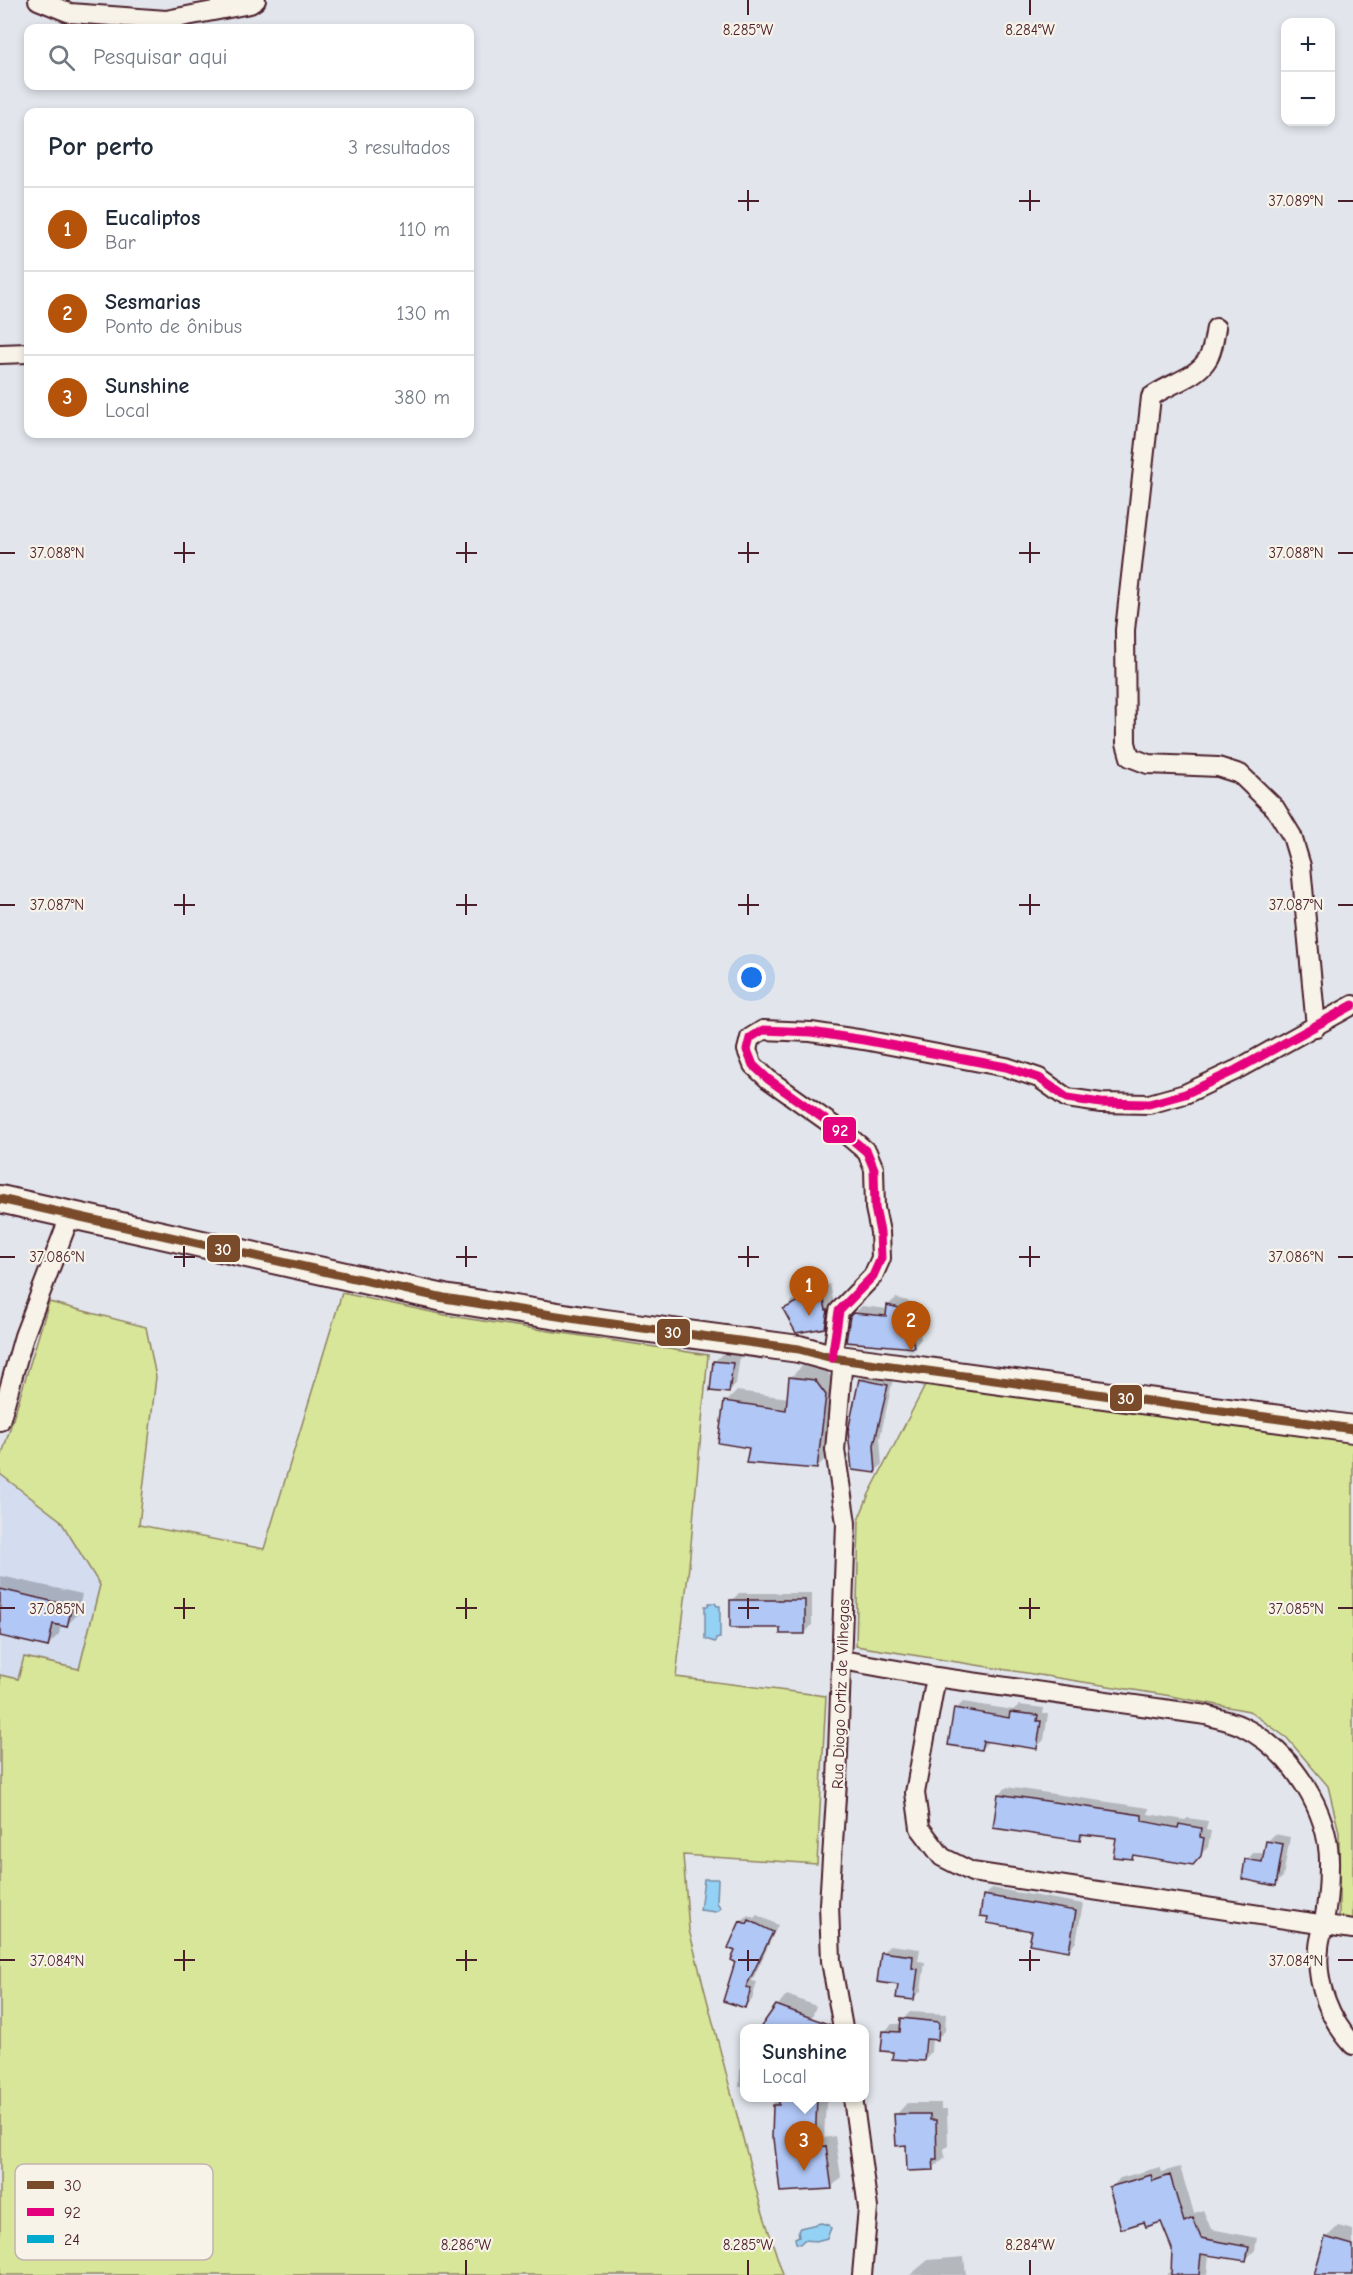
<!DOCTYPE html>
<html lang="pt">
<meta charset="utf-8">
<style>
:root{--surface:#fff;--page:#f6f6f7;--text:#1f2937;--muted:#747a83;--line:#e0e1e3;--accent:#b45309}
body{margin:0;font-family:"Comic Neue",sans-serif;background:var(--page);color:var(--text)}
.controls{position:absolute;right:18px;top:18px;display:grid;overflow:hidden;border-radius:12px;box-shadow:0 3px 9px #0003}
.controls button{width:54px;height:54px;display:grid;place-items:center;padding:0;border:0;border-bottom:2px solid var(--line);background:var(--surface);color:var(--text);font:30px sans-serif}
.you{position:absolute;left:752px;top:978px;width:21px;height:21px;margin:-15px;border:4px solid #fff;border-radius:50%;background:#1a73e8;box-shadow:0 0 0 9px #1a73e833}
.badge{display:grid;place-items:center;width:39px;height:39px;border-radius:50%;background:var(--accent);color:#fff;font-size:20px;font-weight:700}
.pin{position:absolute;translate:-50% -50px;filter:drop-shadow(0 2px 3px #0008)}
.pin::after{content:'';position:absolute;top:32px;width:21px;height:18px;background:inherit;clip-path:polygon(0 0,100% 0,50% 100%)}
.popup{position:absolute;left:740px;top:2024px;width:129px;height:78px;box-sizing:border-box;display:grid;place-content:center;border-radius:12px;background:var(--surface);filter:drop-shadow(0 2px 4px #0005);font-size:20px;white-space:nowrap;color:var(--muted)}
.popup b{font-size:22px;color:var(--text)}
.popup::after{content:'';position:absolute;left:50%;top:100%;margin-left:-12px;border:12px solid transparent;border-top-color:var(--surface)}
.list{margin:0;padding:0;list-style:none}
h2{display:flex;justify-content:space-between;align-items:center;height:78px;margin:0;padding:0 24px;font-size:26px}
h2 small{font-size:20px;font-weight:400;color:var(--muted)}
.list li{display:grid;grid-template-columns:39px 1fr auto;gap:18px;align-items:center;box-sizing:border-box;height:84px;padding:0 24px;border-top:2px solid var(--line)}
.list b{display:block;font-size:22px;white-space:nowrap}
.list p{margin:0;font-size:20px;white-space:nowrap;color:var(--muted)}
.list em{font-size:20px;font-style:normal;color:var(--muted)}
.icon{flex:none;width:33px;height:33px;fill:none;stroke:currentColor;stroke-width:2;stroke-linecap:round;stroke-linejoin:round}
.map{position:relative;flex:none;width:1353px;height:2275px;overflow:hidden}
.search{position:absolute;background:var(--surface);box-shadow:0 3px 9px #0003;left:24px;top:24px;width:450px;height:66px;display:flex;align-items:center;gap:15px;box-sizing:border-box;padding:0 21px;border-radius:12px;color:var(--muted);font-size:22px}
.panel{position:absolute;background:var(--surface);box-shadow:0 3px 9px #0003;left:24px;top:108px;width:450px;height:330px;border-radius:12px}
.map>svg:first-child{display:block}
.built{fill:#d3ddef}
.green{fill:#d7e699;stroke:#908262;stroke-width:1.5}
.water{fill:#94d2f5;stroke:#768aa4;stroke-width:1.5}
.shadow{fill:#0003;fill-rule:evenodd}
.building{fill:#b1c7f6;stroke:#4a1f2b;stroke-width:1.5}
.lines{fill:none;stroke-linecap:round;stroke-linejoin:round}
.minor-casing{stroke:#4a1f2b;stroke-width:22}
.secondary-casing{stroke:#4a1f2b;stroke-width:30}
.minor{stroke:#f7f3e8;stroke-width:18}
.secondary{stroke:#f7f3e8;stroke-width:26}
.bus-1-casing{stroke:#f7f3e8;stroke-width:14}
.bus-2-casing{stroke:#f7f3e8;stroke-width:14}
.bus-1{stroke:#7a4b2a;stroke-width:9}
.bus-2{stroke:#e5007d;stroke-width:9}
.ticks{fill:none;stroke:#4a1f2b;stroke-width:2}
.labels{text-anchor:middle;stroke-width:4.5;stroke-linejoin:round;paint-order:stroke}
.street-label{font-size:16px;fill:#4a1f2b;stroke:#f7f3e8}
.key{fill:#f7f3e8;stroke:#c3b3af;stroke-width:1.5}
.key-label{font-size:16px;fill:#4a1f2b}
.ticks-label{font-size:15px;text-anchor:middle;fill:#4a1f2b;stroke:#f7f3e8;stroke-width:4.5;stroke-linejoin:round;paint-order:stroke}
.line-badge{stroke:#f7f3e8;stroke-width:2}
.badge-label{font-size:16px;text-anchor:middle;font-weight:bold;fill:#fff}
</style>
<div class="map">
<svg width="1353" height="2275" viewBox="0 0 1353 2275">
<rect width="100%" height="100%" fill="#e2e6ec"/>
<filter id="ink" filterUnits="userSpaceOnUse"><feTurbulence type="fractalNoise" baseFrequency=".0167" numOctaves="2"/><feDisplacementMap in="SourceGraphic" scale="12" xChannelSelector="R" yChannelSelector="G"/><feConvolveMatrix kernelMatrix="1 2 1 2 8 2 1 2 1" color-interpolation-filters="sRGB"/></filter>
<g filter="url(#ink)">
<path class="built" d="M0,1474L60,1520L100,1585L79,1669L25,1657L18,1679L0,1675Z"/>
<path class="green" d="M342,1293L450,1316L708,1355L689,1566L676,1677L826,1696L817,1864L683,1855L689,1930L760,2204L783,2275H0V1675L18,1679L24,1657L79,1669L100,1585L60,1520L0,1474V1461L49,1302L146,1327L156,1377L139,1525L264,1549Z
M926,1384L1353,1437V1920L1339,1918V1832L1328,1786L1287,1738L1249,1711L1165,1695L856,1646L859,1518L869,1494Z"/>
<path class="water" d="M709,1603H715L717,1606H720V1638L716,1639L715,1642L705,1639V1606H708Z
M704,1879H718L717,1903L721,1908L716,1912L700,1910Z
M821,2223L829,2225L831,2228L827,2238L816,2241L804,2240L800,2244L796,2243L795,2238L799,2236L798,2230L800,2228Z"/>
<path class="shadow" d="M830,1284L834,1303L832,1318L824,1326L785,1309L792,1301Z
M896,1298L916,1303L921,1339L914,1347L851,1317L862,1306L888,1309V1305Z
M722,1354L740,1356L736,1384L729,1391L715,1361Z
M802,1366L826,1370L836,1384L827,1457L816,1468L750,1446L726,1402L737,1391L789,1398L791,1377Z
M866,1374L893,1379L880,1438L882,1465L875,1471L860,1380Z
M1,1576L82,1594L78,1614L66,1626L61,1625L59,1634L47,1646L0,1635Z
M739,1593H812V1625L805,1633L782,1626L732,1600Z
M963,1702L1013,1710L1019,1705L1044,1708L1043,1714H1048L1044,1740L1036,1747L989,1741L981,1749L956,1709Z
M1007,1787L1149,1808L1148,1814L1185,1820L1188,1818L1208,1821L1206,1830L1211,1831L1208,1847L1193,1863L1135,1854L1131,1858L1118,1837L1086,1833L1080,1840L999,1794Z
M1275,1834L1290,1837L1283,1877L1275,1884L1247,1860L1254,1852L1265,1854L1267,1842Z
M992,1888L1083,1904L1076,1942L1069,1950L985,1896Z
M748,1915L754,1918L757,1915L778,1925L752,1981L757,1982L752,2000L745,2006L737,1961L741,1922Z
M890,1945L920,1949L918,1961L925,1962L921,1991L913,1999L899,1984L882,1953Z
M787,1995L816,2006L808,2028H762L777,2006Z
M910,2012L946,2014L945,2031L937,2038H932L931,2052L924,2060L894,2050L885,2031L892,2024H902L903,2019ZM925,2031H928L926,2054H923Z
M744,2066V2087H739L740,2070Z
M774,2098H831L826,2103L824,2138L835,2136L841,2177L831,2188L773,2136Z
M907,2103H941V2109H947L948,2146L944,2149L945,2157L933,2168L907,2144L896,2115Z
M1160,2167L1162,2172L1180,2167L1194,2213L1203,2210L1211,2229L1257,2238L1255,2250L1246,2259L1209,2254L1207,2275H1166L1173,2268L1174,2249L1162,2220H1145L1111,2188L1120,2178Z
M1338,2226L1353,2230V2275H1315L1326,2238Z
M964,2257L966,2275H910L928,2260Z"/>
<path class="building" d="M822,1290L826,1310H828L825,1328L796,1333L783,1309Z
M887,1305L908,1310L914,1348L846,1342L850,1316L853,1313L886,1316Z
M713,1361L733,1363L729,1393L710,1391Z
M789,1377L815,1380L826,1395L817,1469L746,1463L749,1448L718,1443L724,1401L786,1410Z
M859,1379L888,1385L874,1445L876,1473L852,1470L848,1431Z
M0,1589L72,1606L67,1627L53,1624L48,1647L0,1636Z
M730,1600H805V1634H780V1628H730Z
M954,1708L1009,1718L1010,1712L1038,1715L1037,1721H1041L1037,1749L983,1741L981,1750L948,1745Z
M998,1794L1142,1815V1821L1178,1828L1179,1824L1201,1828L1200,1837L1204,1838L1201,1856L1193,1865L1133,1855L1132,1859L1113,1857L1116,1838L1081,1834L1080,1841L993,1828Z
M1266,1841L1283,1844L1276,1886L1242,1879L1245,1859L1262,1862Z
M983,1895L1076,1911L1069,1951L1029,1944L1032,1931L987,1923L988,1917L980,1916Z
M749,1920L773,1932L746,1987L751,1989L745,2008L723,2001L735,1962L731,1960L735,1951L728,1948L740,1921L747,1924Z
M881,1952L913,1956L912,1968L918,1969L914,2000L896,1998L898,1985L877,1982Z
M776,2005L831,2025L832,2028H760Z
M901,2018L939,2022L938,2040L926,2039L924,2061L892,2059L893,2052L881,2051L883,2031L900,2032Z
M779,2097H817L815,2147L826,2146L832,2189L780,2192L774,2138H772L773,2105H779Z
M894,2114H930V2120H936L937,2159H933L934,2170L907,2171L906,2145L896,2146Z
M1151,2175L1153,2181L1170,2175L1184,2222L1193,2218L1201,2238L1249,2247L1246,2261L1201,2254L1199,2275H1171L1172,2249L1161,2222L1146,2227L1144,2222L1121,2229L1109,2187Z
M1325,2237L1353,2245V2275H1314Z"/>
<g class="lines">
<defs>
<path id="minor" d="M38,0L70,13L166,20L250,4L256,0
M1216,328C1214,337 1213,352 1207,360C1196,378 1168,384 1151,397L1125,630L1126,743L1130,757L1148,764L1218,767L1240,774L1275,808L1292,836L1301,866L1316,1027
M0,354L28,353
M832,1358L839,1311L873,1276L881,1258L880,1232L875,1208L874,1169L867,1152L848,1136L768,1079L753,1065L747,1050L750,1038L763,1030L811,1032L864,1040L1006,1067L1039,1078L1067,1098L1101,1103L1149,1104L1185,1094L1236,1070L1353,1005
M843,1359L835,1450L846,1523L837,1782L829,1904L831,1961L843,2028
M0,1421L24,1336L70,1216
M842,1660L936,1677L1206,1715C1218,1719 1231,1721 1241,1726C1291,1750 1331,1812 1329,1867C1329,1886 1327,1907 1323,1926C1322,1934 1319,1941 1319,1949C1315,1983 1330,2020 1353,2045
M936,1677L915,1793L920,1828L942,1857L972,1872L1353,1929
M853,2098L868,2208L862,2275"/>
<path id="secondary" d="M0,1199L444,1298L583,1320L799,1349L832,1358L1353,1429"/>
</defs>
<use href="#minor" class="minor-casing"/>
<use href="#secondary" class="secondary-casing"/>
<use href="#minor" class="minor"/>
<use href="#secondary" class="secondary"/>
<defs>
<path id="bus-1" d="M0,1199L444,1298L583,1320L799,1349L832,1358L1353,1429"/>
<path id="bus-2" d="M832,1358L839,1311L873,1276L881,1258L880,1232L875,1208L874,1169L867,1152L848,1136L768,1079L753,1065L747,1050L750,1038L763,1030L811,1032L864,1040L1006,1067L1039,1078L1067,1098L1101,1103L1149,1104L1185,1094L1236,1070L1353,1005"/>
</defs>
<use href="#bus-1" class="bus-1-casing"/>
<use href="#bus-2" class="bus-2-casing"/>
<use href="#bus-1" class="bus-1"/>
<use href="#bus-2" class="bus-2"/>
</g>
</g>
<path class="ticks" d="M748,0V15M1030,0V15M748,190V211M1030,190V211M738,201H759M1019,201H1040M1338,201H1353M184,542V563M466,542V563M748,542V563M1030,542V563M0,553H15M174,553H195M456,553H477M738,553H759M1019,553H1040M1338,553H1353M184,894V915M466,894V915M748,894V915M1030,894V915M0,905H15M174,905H195M456,905H477M738,905H759M1019,905H1040M1338,905H1353M184,1246V1267M466,1246V1267M748,1246V1267M1030,1246V1267M0,1257H15M174,1257H195M456,1257H477M738,1257H759M1019,1257H1040M1338,1257H1353M184,1598V1619M466,1598V1619M748,1598V1619M1030,1598V1619M0,1608H15M174,1608H195M456,1608H477M738,1608H759M1019,1608H1040M1338,1608H1353M184,1950V1971M466,1950V1971M748,1950V1971M1030,1950V1971M0,1960H15M174,1960H195M456,1960H477M738,1960H759M1019,1960H1040M1338,1960H1353M466,2260V2275M748,2260V2275M1030,2260V2275"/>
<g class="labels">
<g class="street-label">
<text transform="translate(840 1694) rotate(-88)" y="6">Rua Diogo Ortiz de Vilhegas</text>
</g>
</g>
<rect x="15" y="2164" width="198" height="96" rx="9" class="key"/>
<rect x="27" y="2181" width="27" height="8" fill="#7a4b2a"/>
<rect x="27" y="2208" width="27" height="8" fill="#e5007d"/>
<rect x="27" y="2235" width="27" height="8" fill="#00a9ce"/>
<g class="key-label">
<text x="64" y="2191">30</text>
<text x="64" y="2218">92</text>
<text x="64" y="2245">24</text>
</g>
<g class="ticks-label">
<text x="748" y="35">8.285°W</text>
<text x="1030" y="35">8.284°W</text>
<text x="1296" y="206">37.089°N</text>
<text x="57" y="558">37.088°N</text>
<text x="1296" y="558">37.088°N</text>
<text x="57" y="910">37.087°N</text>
<text x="1296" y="910">37.087°N</text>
<text x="57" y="1262">37.086°N</text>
<text x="1296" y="1262">37.086°N</text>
<text x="57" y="1614">37.085°N</text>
<text x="1296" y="1614">37.085°N</text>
<text x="57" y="1966">37.084°N</text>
<text x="1296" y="1966">37.084°N</text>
<text x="466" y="2250">8.286°W</text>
<text x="748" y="2250">8.285°W</text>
<text x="1030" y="2250">8.284°W</text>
</g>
<g class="line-badge">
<rect x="822" y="1116" width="35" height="28" rx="6" fill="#e5007d"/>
<rect x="206" y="1234" width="35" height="29" rx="6" fill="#7a4b2a"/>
<rect x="656" y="1318" width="35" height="29" rx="6" fill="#7a4b2a"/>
<rect x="1109" y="1384" width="34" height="28" rx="6" fill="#7a4b2a"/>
</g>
<g class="badge-label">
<text x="840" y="1136">92</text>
<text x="223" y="1255">30</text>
<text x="673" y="1338">30</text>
<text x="1126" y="1404">30</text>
</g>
</svg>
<div class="controls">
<button>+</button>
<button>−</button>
</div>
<div class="you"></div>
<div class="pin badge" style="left:809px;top:1316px">1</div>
<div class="pin badge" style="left:911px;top:1351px">2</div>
<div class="pin badge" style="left:804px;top:2171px">3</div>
<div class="popup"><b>Sunshine</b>Local</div>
<div class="search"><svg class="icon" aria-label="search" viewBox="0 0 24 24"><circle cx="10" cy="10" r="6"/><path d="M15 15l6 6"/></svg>Pesquisar aqui</div>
<section class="panel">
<h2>Por perto<small>3 resultados</small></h2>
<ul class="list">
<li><span class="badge">1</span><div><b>Eucaliptos</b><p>Bar</p></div><em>110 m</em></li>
<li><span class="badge">2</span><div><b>Sesmarias</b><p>Ponto de ônibus</p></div><em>130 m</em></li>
<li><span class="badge">3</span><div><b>Sunshine</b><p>Local</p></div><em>380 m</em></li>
</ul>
</section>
</div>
